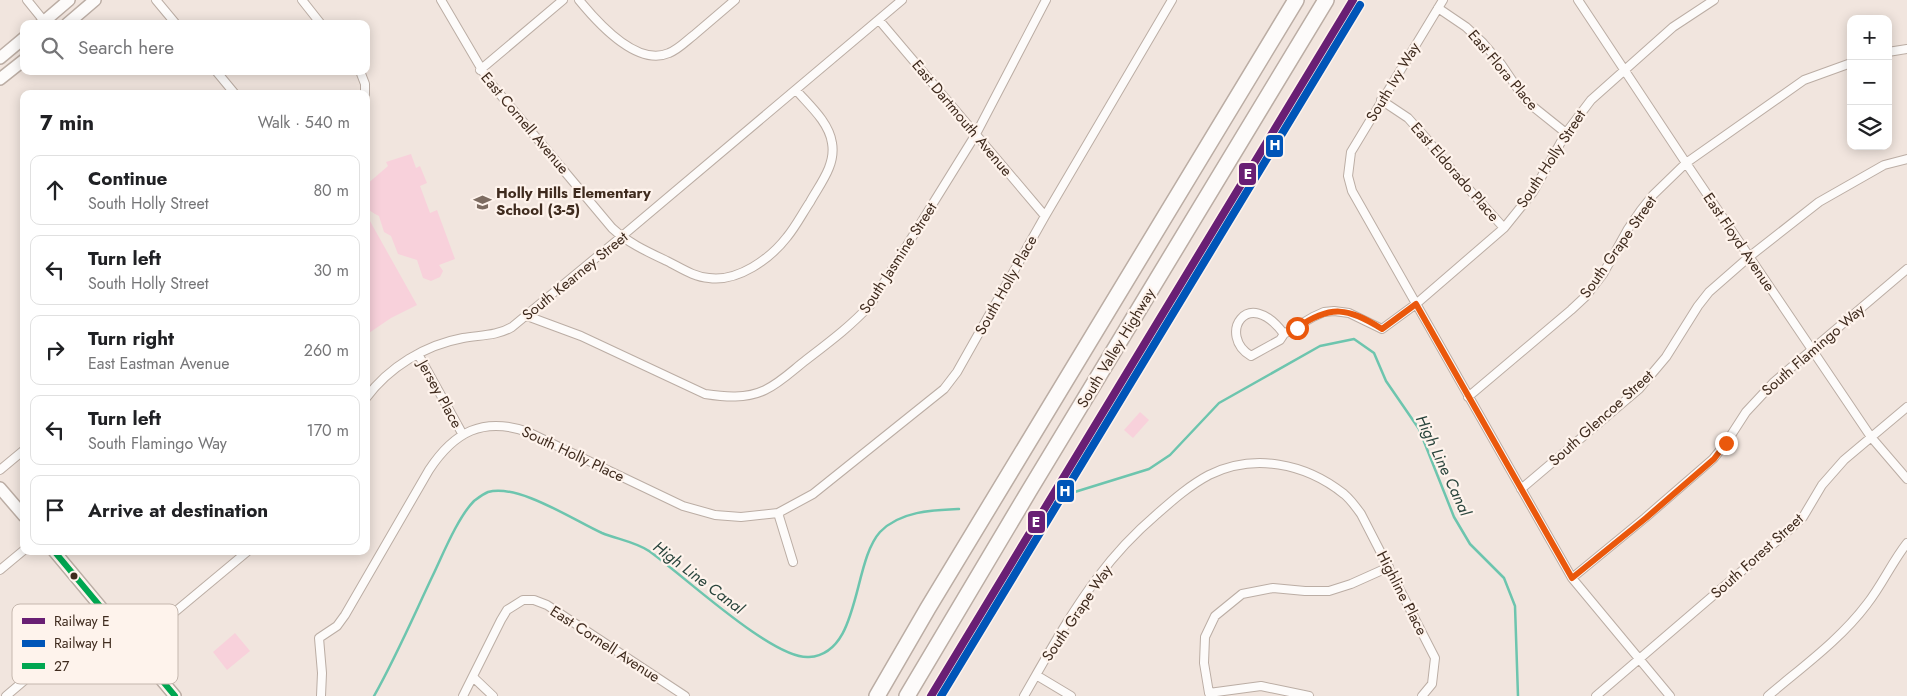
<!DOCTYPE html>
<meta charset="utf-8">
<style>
:root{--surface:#fff;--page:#f2f2f2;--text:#202124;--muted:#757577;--line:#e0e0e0}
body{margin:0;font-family:Jost,sans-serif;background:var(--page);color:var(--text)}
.controls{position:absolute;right:15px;top:15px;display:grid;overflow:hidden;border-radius:10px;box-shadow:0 2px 12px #0003}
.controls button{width:45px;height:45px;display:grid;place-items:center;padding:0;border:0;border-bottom:1px solid var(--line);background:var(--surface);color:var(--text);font:25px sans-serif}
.stop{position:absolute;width:15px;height:15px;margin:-11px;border:4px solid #ea580c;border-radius:50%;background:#fff}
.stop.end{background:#ea580c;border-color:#fff;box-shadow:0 1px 5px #0008}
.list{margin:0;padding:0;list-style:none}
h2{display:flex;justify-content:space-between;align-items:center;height:65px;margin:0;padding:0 20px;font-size:21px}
h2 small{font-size:16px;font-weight:400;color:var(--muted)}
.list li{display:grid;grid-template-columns:32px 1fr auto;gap:15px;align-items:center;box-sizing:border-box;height:70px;margin:0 10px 10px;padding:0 10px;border:1px solid var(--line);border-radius:10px}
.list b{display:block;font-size:19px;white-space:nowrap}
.list p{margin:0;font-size:16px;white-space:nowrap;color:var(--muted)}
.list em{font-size:16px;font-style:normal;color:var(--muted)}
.icon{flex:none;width:28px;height:28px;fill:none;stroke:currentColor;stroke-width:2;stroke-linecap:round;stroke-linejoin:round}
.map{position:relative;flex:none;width:1907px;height:696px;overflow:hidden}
.search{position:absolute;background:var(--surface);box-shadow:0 2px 12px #0003;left:20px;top:20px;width:350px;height:55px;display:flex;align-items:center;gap:12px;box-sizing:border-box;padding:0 18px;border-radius:10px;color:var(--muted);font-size:19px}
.panel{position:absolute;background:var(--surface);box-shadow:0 2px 12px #0003;left:20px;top:90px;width:350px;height:465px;border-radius:10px}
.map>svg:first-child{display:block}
.green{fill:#f8d1db}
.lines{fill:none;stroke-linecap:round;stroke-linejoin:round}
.stream{stroke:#6dc5ae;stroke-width:2.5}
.minor-casing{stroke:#bbada4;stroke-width:10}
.secondary-casing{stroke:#bbada4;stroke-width:14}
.motorway-casing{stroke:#bbada4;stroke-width:18}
.minor{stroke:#fdfbfa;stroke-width:8}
.secondary{stroke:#fdfbfa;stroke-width:11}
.motorway{stroke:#fdfbfa;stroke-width:15}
.bus-1-casing{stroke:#fef3ec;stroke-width:10}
.bus-1{stroke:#00a651;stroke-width:6}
.rail-1-casing{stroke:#fef3ec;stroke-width:11}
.rail-2-casing{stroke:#fef3ec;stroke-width:11}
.rail-1{stroke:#691f74;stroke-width:8}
.rail-2{stroke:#0055b8;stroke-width:8}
.route{stroke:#ea580c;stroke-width:6}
.bus-dot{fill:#3f2b1e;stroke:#fef3ec;stroke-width:2}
.labels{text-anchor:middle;stroke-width:4.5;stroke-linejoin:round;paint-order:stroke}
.street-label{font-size:15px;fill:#3f2b1e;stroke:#fef3ec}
.poi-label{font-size:15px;font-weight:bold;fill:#3f2b1e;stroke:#fef3ec;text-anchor:start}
.water-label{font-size:16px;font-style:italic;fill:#2a453d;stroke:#fef3ec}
.key{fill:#fef3ec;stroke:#c5b7ae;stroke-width:1}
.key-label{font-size:14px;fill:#3f2b1e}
.line-badge{stroke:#fef3ec;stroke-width:2}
.badge-label{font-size:14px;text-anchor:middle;font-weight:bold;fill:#fff}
</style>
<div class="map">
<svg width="1907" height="696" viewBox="0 0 1907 696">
<rect width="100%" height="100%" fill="#f1e5de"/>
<path class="green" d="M411,154L416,168L420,166L427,183L420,186L430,213L437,210L455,259L439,265L443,271L440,277L431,281L423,278L417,260L398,254L391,236L384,232L379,216C361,207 366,204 366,185L388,166L386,162Z
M366,214L417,305L391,318L366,335Z
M1140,412L1149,420L1133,438L1124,430Z
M235,633L250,651L227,670L213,652Z"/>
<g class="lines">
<path class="stream" d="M1065,495L1149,469L1170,455L1219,403L1320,346L1354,339L1374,353L1386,381L1419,429L1454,517L1470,544L1504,578L1515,606L1518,696
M374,696C396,657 414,615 433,575C443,554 458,517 474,501C478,498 483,494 488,492C518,483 575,521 602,533C617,539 636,542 649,551C682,574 773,660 809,657C861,654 852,563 880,532C900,511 933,510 959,509"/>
<defs>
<path id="minor" d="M27,0L44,21
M156,0L176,24
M302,0L321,24
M441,0L488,80L612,228C628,243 648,252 667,261C681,268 694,277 709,278C738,282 770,259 787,237C796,226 802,214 810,202C820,184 836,165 832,143C829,122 809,105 796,90
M579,0C597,22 637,67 669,53C679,49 686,41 694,35C708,23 721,12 735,0
M1443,0L1351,152L1348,176L1352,191L1572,578L1670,696
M1578,0L1686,163L1871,437L1907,479
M1438,8L1466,27L1483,43L1501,64L1526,101L1566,133
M879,20L1045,216
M1888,52L1907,49
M480,70L563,0
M216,71L235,94
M360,71L365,84V94
M1381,100L1408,118L1425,137L1456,175L1504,228
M527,316L581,336L705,394C725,397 746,399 765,390C780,383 793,370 806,360C828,343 851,326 870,305L976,134L1046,0
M1284,334C1247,284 1217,336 1251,356L1280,340L1284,334L1313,317L1324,312L1334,311L1349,313L1382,329L1416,304L1504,228L1533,192L1566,133L1591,100L1673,27L1714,0
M418,354L463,435
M1468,397L1571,310L1586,296L1603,274L1628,229L1641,210L1653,195L1686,163L1804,80L1851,63
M366,398C389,367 425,345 463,338C480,335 497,336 512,327L615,242L902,0
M0,470L24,450
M1521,489L1639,389L1666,357L1698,306L1709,292L1749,257L1819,202L1884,165L1907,159
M778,513L793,562
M0,570L24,550
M1572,578L1645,518L1713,459L1726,443L1746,412L1774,382L1907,269
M134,646L248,551
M1036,675L1071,696
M473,677L493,696
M6,696L105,612
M321,696L322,673L319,638L337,626L345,615L429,470C454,432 483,416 528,432L683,506L715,515L741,517L778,513L813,494L944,389L957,372L1045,216L1172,0
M463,696L501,620L507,610L523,600H534L547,605L685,696
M1024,696C1047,656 1070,614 1098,577C1115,554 1136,532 1157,514C1173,500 1190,485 1209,475C1254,453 1305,463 1344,494C1350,499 1356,507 1361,514L1435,658L1432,684L1422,696
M1309,696L1261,686L1209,693L1204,663L1205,637L1215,616L1242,594L1273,588L1305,591H1329L1351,584L1389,567
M1596,696L1778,540L1803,517L1822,485L1844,460L1907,407
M1768,696C1802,667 1840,640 1867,604C1882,585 1892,562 1907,543"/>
<path id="secondary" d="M41,24L69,0
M67,24L95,0
M0,58L24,38
M0,79L24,60
M0,488L24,516
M54,551L175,696"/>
<path id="motorway" d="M877,696L928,608L1296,0
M907,696L1029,491L1326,0"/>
</defs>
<use href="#minor" class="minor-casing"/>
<use href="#secondary" class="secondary-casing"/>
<use href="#motorway" class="motorway-casing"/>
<use href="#minor" class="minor"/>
<use href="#secondary" class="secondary"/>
<use href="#motorway" class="motorway"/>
<defs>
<path id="bus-1" d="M54,551L175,696"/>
</defs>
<use href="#bus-1" class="bus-1-casing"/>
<use href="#bus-1" class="bus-1"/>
<defs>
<path id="rail-1" d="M931,696L1353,0"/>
<path id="rail-2" d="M941,696L1360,5"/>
</defs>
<use href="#rail-1" class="rail-1-casing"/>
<use href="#rail-2" class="rail-2-casing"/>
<use href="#rail-1" class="rail-1"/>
<use href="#rail-2" class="rail-2"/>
</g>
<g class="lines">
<path class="route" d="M1297,328C1331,304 1348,308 1382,329L1416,304L1572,578L1646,518L1714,459L1726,443"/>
</g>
<defs>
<symbol id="school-bare" viewBox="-9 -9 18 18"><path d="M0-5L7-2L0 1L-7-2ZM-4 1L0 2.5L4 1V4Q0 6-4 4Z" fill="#7d6c61" stroke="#fef3ec" stroke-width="2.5" paint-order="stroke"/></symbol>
</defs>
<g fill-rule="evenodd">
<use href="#school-bare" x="470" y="190" width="25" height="25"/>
</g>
<circle class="bus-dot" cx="74" cy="576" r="4.5"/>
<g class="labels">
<g class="street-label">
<text transform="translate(1503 70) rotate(50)" y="5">East Flora Place</text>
<text transform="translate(1393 82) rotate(-59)" y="5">South Ivy Way</text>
<text transform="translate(962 118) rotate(50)" y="5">East Dartmouth Avenue</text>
<text transform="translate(525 123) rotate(50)" y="5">East Cornell Avenue</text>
<text transform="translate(1551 159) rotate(-57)" y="5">South Holly Street</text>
<text transform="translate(1455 172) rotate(49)" y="5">East Eldorado Place</text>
<text transform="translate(1739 242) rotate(56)" y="5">East Floyd Avenue</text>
<text transform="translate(1618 247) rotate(-55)" y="5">South Grape Street</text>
<text transform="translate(898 258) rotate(-57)" y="5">South Jasmine Street</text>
<text transform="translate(575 276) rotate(-39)" y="5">South Kearney Street</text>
<text transform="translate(1006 285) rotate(-61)" y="5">South Holly Place</text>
<text transform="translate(1116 348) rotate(-59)" y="5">South Valley Highway</text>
<text transform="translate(1813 350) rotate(-41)" y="5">South Flamingo Way</text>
<text transform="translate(440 394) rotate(61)" y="5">Jersey Place</text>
<text transform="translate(1601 418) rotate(-42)" y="5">South Glencoe Street</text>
<text transform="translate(573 454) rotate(25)" y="5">South Holly Place</text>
<text transform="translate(1757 556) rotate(-42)" y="5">South Forest Street</text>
<text transform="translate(1402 593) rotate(63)" y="5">Highline Place</text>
<text transform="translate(1077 613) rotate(-56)" y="5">South Grape Way</text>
<text transform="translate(605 644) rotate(33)" y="5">East Cornell Avenue</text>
</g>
<g class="poi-label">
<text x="496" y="198">Holly Hills Elementary<tspan x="496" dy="17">School (3-5)</tspan></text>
</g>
<g class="water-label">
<text transform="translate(1444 465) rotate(65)" y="6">High Line Canal</text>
<text transform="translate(699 577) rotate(37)" y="6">High Line Canal</text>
</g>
</g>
<rect x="12" y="604" width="166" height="80" rx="8" class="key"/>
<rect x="22" y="618" width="23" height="6" fill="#691f74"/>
<rect x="22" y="640" width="23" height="7" fill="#0055b8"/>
<rect x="22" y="663" width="23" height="6" fill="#00a651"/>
<g class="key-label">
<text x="54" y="626">Railway E</text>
<text x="54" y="648">Railway H</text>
<text x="54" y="671">27</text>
</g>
<g class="line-badge">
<rect x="1265" y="134" width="19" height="24" rx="5" fill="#0055b8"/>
<rect x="1238" y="162" width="19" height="24" rx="5" fill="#691f74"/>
<rect x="1056" y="479" width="19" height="24" rx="5" fill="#0055b8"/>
<rect x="1027" y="510" width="19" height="24" rx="5" fill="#691f74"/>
</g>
<g class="badge-label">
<text x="1275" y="150">H</text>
<text x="1248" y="179">E</text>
<text x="1065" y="496">H</text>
<text x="1036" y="527">E</text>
</g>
</svg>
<div class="controls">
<button>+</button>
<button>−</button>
<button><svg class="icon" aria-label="layers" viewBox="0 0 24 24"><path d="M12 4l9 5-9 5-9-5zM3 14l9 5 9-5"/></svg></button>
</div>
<div class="stop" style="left:1297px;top:328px"></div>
<div class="stop end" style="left:1726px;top:443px"></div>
<div class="search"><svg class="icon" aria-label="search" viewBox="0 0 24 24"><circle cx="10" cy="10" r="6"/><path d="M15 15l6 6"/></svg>Search here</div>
<section class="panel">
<h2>7 min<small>Walk · 540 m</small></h2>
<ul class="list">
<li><svg class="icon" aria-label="ahead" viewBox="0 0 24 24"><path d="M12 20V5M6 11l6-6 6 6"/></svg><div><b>Continue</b><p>South Holly Street</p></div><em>80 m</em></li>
<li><svg class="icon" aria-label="left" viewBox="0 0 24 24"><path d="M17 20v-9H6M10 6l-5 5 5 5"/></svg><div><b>Turn left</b><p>South Holly Street</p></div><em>30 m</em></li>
<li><svg class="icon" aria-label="right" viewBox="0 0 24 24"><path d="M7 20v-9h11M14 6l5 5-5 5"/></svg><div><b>Turn right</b><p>East Eastman Avenue</p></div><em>260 m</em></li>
<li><svg class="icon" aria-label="left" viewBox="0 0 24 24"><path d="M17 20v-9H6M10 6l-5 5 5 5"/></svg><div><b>Turn left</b><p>South Flamingo Way</p></div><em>170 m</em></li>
<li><svg class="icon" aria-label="arrive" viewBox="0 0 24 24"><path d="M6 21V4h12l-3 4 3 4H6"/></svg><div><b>Arrive at destination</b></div></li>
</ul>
</section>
</div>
